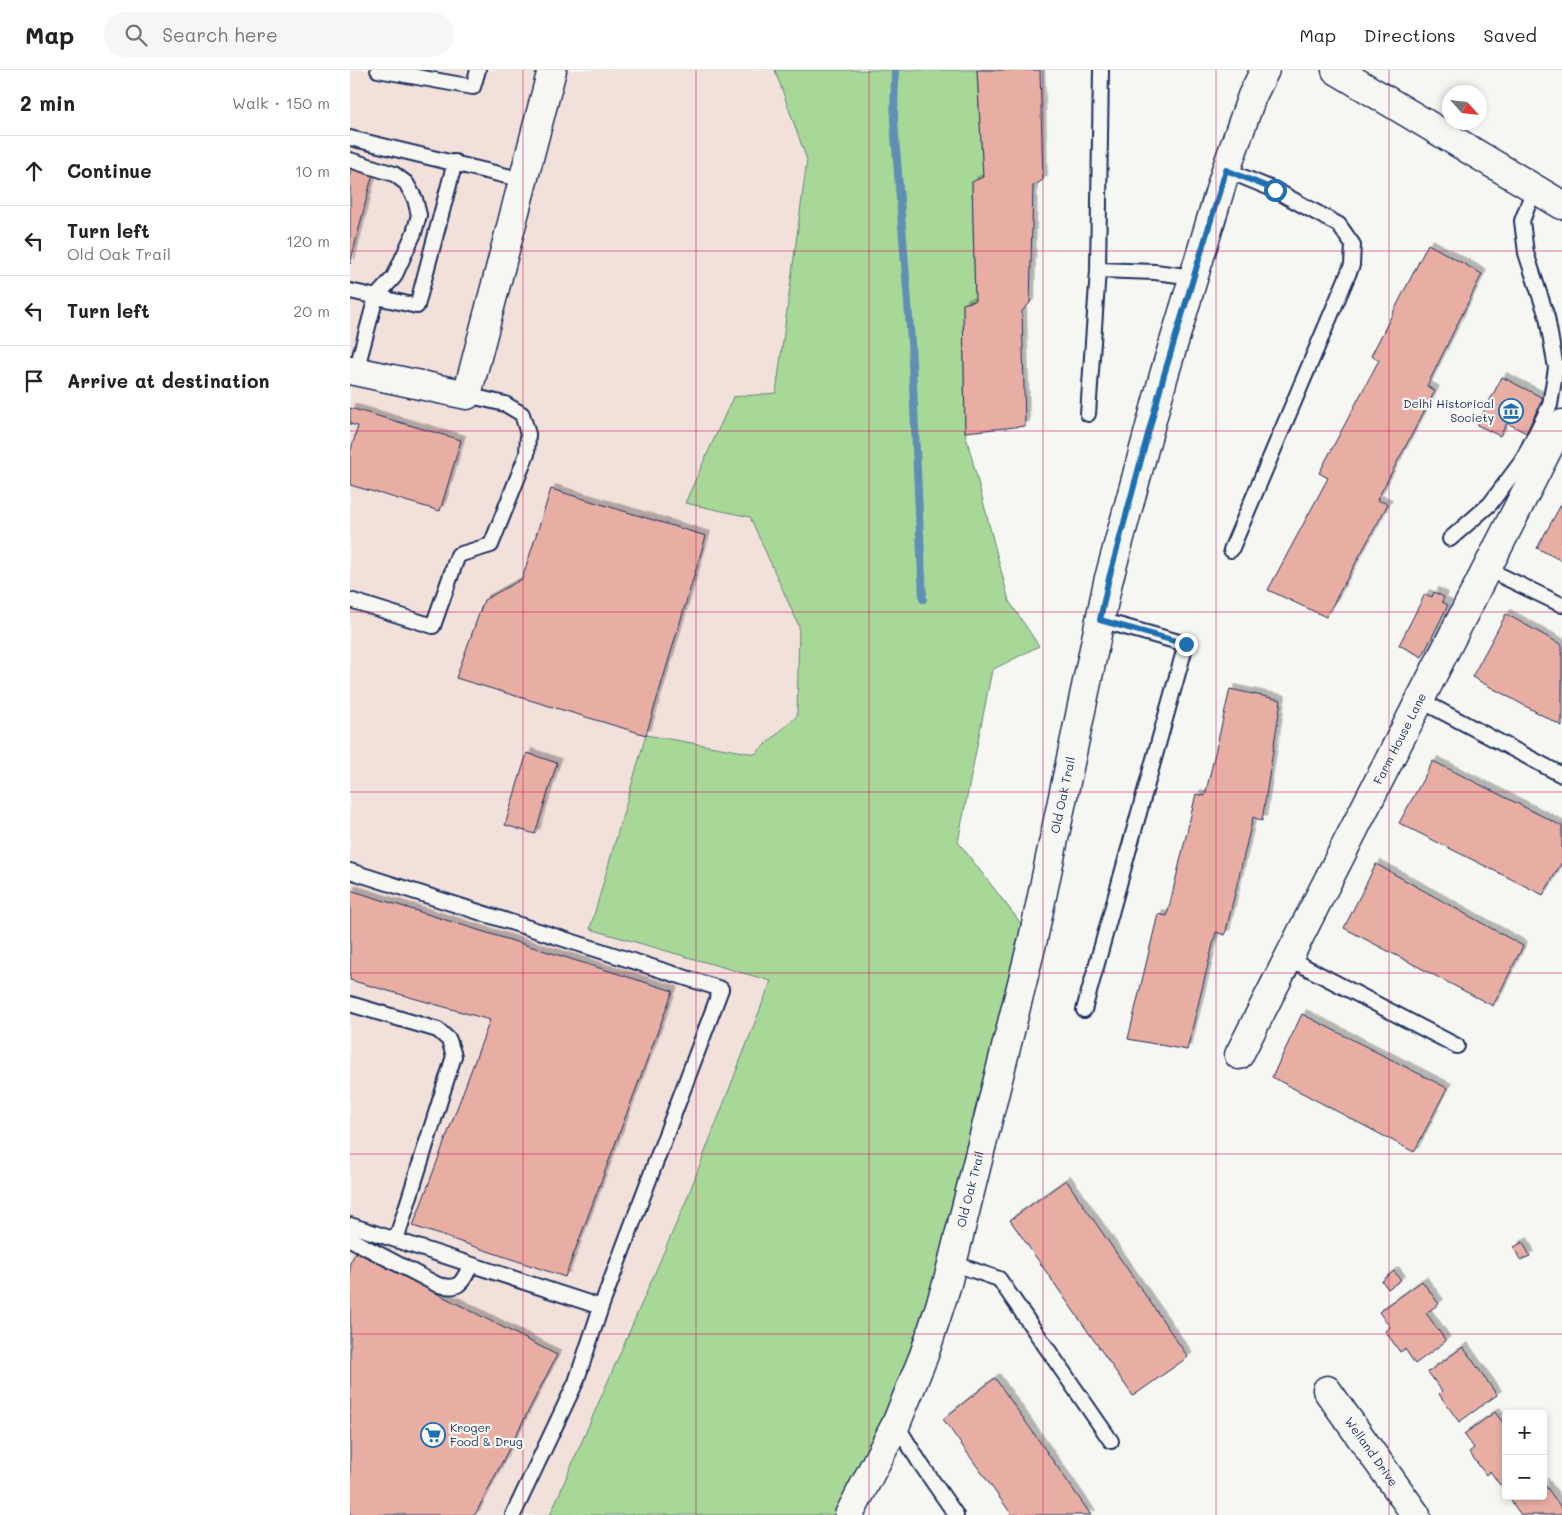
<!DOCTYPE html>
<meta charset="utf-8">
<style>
:root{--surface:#fff;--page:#f6f6f6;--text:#222;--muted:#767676;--line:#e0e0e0}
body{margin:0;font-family:Mali,sans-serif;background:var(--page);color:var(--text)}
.controls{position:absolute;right:15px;bottom:15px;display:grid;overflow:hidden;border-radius:5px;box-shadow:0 2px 8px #0003}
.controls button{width:45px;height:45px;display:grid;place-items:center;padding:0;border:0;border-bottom:1px solid var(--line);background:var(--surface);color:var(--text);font:25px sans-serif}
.compass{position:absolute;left:1092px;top:15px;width:45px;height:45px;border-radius:50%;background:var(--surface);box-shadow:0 2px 8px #0003;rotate:117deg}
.stop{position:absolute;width:15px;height:15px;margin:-11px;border:4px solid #1f6fb2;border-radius:50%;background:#fff}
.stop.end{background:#1f6fb2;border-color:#fff;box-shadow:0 1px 5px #0008}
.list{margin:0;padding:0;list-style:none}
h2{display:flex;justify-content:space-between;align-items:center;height:65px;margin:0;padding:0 20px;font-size:21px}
h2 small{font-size:16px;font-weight:400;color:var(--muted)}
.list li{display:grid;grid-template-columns:32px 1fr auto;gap:15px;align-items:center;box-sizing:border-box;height:70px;padding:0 20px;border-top:1px solid var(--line)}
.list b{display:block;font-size:19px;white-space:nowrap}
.list p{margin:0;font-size:16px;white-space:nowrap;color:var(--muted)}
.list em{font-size:16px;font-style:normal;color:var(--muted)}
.icon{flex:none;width:28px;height:28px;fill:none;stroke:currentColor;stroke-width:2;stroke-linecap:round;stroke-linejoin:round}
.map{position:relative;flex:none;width:1212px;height:1445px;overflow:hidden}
header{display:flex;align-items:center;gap:30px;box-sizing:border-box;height:70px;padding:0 25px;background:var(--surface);border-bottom:1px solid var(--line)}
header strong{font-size:24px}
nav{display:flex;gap:28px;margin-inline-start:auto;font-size:18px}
.search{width:350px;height:45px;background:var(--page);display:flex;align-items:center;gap:12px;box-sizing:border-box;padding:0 18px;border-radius:28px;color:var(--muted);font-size:19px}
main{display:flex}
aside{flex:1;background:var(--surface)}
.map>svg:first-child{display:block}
.built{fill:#f2e0db}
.green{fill:#a8d898;stroke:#62847b}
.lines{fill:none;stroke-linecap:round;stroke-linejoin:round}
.stream{stroke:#5e90b4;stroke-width:8}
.building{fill:#e8aea4;stroke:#1b2f5e;filter:url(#shadow)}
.lane-casing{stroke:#1b2f5e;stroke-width:18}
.street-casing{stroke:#1b2f5e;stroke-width:31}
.secondary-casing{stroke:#1b2f5e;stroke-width:31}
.lane{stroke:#f6f6f2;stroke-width:14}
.street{stroke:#f6f6f2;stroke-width:28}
.secondary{stroke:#f6f6f2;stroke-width:28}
.route{stroke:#1f6fb2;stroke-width:6}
.grid{fill:none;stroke:#c2185b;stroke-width:1;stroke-opacity:0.55}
.labels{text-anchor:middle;stroke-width:4.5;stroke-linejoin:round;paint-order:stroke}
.poi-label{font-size:12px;fill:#1b2f5e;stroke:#f6f6f2;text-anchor:end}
.street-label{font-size:12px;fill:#1b2f5e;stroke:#f6f6f2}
</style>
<header>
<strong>Map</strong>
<div class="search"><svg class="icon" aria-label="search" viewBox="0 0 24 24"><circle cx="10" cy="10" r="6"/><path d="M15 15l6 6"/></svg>Search here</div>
<nav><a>Map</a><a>Directions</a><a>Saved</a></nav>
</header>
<main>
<aside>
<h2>2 min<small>Walk · 150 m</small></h2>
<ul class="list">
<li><svg class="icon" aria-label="ahead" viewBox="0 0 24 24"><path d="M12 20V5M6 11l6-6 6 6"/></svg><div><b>Continue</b></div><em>10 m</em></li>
<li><svg class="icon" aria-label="left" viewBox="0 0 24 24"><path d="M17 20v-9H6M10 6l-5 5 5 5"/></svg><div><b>Turn left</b><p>Old Oak Trail</p></div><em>120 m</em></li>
<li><svg class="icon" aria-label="left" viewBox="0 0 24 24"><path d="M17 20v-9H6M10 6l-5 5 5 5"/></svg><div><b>Turn left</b></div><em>20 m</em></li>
<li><svg class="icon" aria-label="arrive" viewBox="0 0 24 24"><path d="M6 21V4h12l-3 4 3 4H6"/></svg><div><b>Arrive at destination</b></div></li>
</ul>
</aside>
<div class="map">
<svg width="1212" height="1445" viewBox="0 0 1212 1445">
<defs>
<filter id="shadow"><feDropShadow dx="4.5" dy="-4.5" stdDeviation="0" flood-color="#0004"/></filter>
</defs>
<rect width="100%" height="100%" fill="#f6f6f2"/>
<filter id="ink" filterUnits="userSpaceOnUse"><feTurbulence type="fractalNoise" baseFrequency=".02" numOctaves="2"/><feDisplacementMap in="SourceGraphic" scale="10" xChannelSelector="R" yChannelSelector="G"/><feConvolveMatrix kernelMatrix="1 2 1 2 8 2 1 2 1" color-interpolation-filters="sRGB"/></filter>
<g filter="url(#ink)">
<path class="built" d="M0,0H425L457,90L426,323L335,433L400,447L449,556L447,646L405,684L296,665L240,859L421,911L336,1131L200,1445H0Z"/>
<path class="green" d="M425,0H627L633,107L622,113L625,231L613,234L615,362L659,531L689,576L642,600L608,772L683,869L597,1214L499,1445H200L336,1131L421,911L240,859L296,665L405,684L447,646L449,556L400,447L335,433L383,327L426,323L457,90Z"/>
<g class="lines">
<path class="stream" d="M545,0L544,52L561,272L573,529"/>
</g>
<path class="building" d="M627,0H690L693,110L683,116L680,233L672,241L675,356L615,362L613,234L625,231L622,112L633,107Z
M0,97L23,103L0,194Z
M1078,174L1132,204L1077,316L1085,321L1027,430L1038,434L976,547L918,520L978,408L969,403L1029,290L1021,286Z
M1152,307L1193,328L1176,363L1157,353L1150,366L1127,355Z
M0,338L111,370L90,441L0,415V383L8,356L0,354Z
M201,419L356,466L296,665L106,608L134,530L172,509Z
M1212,433V491L1187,478Z
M1084,522L1094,527L1092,532L1098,535L1072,587L1049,575L1075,524L1082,527Z
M1156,544L1212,575V656L1122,607Z
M880,619L931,630L912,751L903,747L875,865L866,862L837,980L778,969L808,844L817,846L846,724L855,726Z
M177,683L207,693L185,764L155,755Z
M1083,691L1212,756V792L1193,825L1049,753Z
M1026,794L1173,876L1143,936L994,858Z
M0,820L323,921L215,1207L63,1156L140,950L0,910Z
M952,944L1097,1018L1064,1082L922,1007Z
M716,1110L838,1287L783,1326L660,1150Z
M1173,1172L1180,1186L1170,1190L1164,1177Z
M6,1182L207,1285L125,1445H0V1193Z
M1044,1201L1051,1210L1038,1219L1032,1211Z
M1072,1211L1089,1234L1076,1243L1096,1271L1065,1294L1055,1279L1050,1282L1035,1261L1040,1257L1029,1242Z
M1113,1277L1147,1325L1109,1352L1089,1324L1092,1321L1078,1302Z
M645,1308L741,1445H662L593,1349Z
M1145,1342L1156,1357V1412L1150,1415L1140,1401L1136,1405L1119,1382L1124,1378L1114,1364Z
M1193,1412L1212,1439V1445H1171L1161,1431L1169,1426H1193Z"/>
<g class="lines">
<defs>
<path id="lane" d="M28,0L123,17L128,0
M0,68L173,110
M0,90L44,104L56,113L65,129L69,145L64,163L44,207L26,227L6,301
M876,100L925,120L989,155L1003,175L1002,195L881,480
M748,200L805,202L844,207
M0,221L67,236L105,92
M738,344L748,200L751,0
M1100,469L1140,434L1172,391L1200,335L1206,298L1197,247L1176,183L1172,151L1184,119
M1137,499L1212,535
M0,530L83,556L108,485L141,475L177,384L178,364L172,344L155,334L117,325
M1070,630L1212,705
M0,801L371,919L251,1237L226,1312L163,1445
M938,888L1107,976
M0,934L88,960L99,970L104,986L46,1170
M734,940L836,574L750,550
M0,1155L251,1237
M0,1169L88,1215C110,1220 111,1214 121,1195
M602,1193L649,1209L761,1371
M546,1354L570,1393L606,1445"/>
<g id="street">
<path d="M0,300L117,325L202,0"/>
<path id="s1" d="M889,985L1206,363L1212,354"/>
<path id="s2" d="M977,1320L1066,1445"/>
<path id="s3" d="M499,1445L546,1354L574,1285L597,1214L683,869L758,512L814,305L876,100L902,26L915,0"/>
</g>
<path id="secondary" d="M986,0L1212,135"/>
</defs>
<use href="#lane" class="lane-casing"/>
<use href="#street" class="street-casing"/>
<use href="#secondary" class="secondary-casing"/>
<use href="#lane" class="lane"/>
<use href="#street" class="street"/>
<use href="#secondary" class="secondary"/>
</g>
</g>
<g class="lines" filter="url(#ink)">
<path class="route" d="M836,574L750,550L758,512L814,305L876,100L925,120"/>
</g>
<path class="grid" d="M173,0V1445M346,0V1445M519,0V1445M693,0V1445M866,0V1445M1039,0V1445M0,181H1212M0,361H1212M0,542H1212M0,722H1212M0,903H1212M0,1084H1212M0,1264H1212"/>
<defs>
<symbol id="museum-ring" viewBox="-11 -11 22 22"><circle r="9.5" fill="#f6f6f2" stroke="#1f6fb2" stroke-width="1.5"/><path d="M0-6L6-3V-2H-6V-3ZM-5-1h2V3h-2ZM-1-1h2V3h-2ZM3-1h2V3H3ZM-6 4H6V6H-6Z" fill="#1f6fb2"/></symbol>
<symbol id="supermarket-ring" viewBox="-11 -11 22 22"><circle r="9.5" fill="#f6f6f2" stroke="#1f6fb2" stroke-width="1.5"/><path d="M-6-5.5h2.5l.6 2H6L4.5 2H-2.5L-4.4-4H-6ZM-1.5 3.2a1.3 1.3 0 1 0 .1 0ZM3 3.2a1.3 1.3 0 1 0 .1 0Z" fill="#1f6fb2"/></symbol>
</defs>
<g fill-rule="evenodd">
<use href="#museum-ring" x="1147" y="327" width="28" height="28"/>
<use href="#supermarket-ring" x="69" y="1351" width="28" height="28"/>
</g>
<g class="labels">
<g class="poi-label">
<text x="1144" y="338">Delhi Historical<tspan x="1144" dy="14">Society</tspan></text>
<text x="100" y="1362" text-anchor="start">Kroger<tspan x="100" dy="14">Food &amp; Drug</tspan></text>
</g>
<g class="street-label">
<text dy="4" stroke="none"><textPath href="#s1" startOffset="355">Farm House Lane</textPath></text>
<text dy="4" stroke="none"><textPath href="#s3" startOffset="754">Old Oak Trail</textPath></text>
<text dy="4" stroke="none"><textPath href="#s3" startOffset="349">Old Oak Trail</textPath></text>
<text dy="4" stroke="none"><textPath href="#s2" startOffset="76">Welland Drive</textPath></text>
</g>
</g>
</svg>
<div class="controls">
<button>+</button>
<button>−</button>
</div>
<svg class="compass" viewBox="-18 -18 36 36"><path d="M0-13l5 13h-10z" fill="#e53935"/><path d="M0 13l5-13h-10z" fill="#767676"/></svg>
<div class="stop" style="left:925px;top:120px"></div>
<div class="stop end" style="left:836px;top:574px"></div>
</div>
</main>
